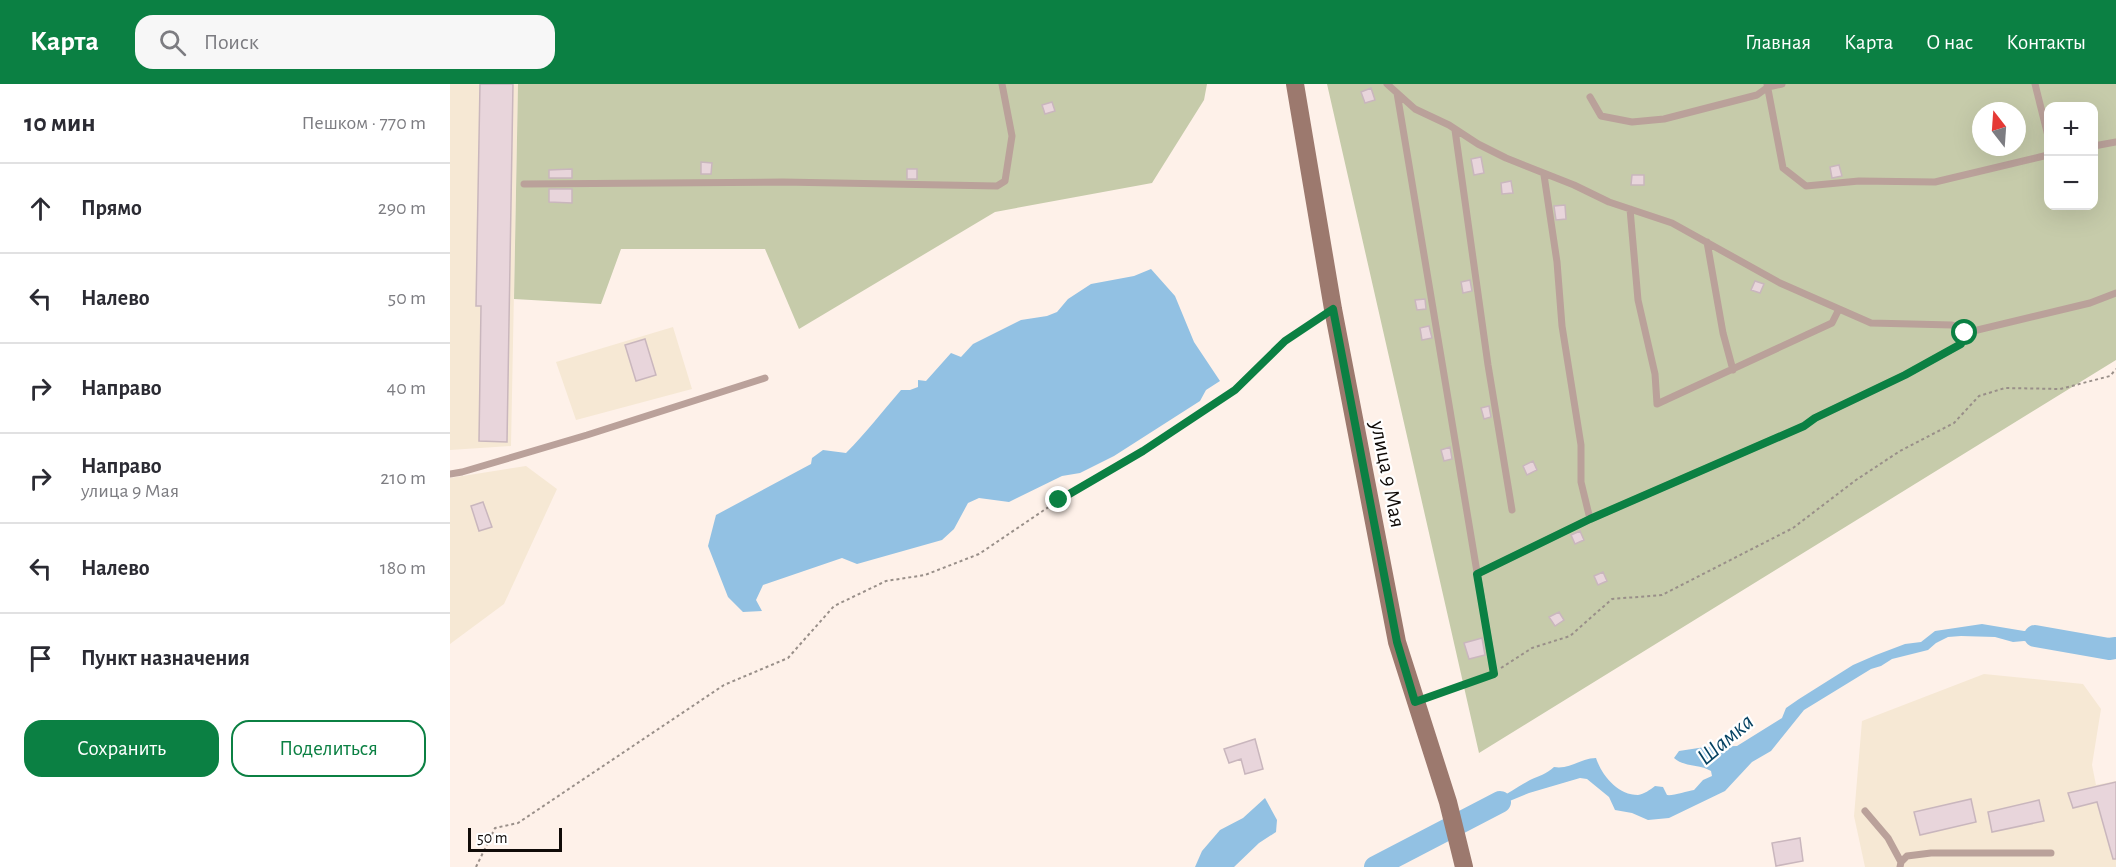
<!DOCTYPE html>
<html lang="ru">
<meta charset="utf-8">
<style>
:root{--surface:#fff;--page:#f7f7f7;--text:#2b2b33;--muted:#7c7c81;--line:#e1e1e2;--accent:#0b8043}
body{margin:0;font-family:"Alegreya Sans",sans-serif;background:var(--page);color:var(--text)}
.controls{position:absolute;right:18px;top:18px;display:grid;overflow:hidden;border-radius:12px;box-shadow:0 6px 24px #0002}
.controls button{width:54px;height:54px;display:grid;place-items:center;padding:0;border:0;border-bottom:2px solid var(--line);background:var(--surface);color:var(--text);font:30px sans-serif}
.compass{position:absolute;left:1522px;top:18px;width:54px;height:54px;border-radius:50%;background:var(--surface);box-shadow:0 6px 24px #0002;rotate:343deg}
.scale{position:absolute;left:18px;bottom:15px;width:94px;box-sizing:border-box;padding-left:6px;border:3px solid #100b08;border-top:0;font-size:16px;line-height:21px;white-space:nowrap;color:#100b08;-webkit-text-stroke:4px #fff;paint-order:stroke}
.stop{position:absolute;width:18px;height:18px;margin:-14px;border:4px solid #0b8043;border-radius:50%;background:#fff}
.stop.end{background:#0b8043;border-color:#fff;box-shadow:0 2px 6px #0008}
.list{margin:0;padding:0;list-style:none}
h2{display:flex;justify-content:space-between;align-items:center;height:78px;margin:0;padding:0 24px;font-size:26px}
h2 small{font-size:20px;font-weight:400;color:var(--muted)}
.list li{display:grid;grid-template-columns:39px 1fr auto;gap:18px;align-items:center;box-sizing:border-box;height:90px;padding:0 24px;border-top:2px solid var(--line)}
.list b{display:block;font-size:22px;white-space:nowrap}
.list p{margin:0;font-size:20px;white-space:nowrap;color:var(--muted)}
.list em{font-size:20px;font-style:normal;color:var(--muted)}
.actions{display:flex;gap:12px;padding:18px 24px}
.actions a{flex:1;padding:14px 0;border:2px solid var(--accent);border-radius:18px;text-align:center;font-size:21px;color:var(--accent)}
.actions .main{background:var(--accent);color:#fff}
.icon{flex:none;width:33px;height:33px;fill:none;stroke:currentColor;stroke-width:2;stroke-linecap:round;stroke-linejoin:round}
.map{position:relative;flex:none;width:1666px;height:783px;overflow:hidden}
header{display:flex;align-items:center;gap:36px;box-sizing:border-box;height:84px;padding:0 30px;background:var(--accent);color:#fff}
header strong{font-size:28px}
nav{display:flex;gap:33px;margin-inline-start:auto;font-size:21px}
.search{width:420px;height:54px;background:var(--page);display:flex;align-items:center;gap:15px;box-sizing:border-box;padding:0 21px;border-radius:18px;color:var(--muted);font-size:22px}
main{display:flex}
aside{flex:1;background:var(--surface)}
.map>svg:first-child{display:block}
.industrial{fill:#f6e8d4}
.green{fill:#c6cbaa;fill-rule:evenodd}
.water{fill:#92c1e3}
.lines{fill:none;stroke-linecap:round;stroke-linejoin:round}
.river{stroke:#92c1e3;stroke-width:22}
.building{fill:#e8d5db;stroke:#c9b6bd;stroke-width:1.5}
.path{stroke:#998f89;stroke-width:2;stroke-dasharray:3 3;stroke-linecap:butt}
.service{stroke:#baa19a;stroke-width:7}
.secondary{stroke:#9c796e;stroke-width:18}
.route{stroke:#0b8043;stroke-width:8}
.labels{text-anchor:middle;stroke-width:4.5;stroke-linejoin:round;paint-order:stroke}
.street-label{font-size:22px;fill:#100b08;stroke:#fff}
.water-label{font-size:24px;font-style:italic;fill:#054262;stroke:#fff}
</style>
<header>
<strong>Карта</strong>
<div class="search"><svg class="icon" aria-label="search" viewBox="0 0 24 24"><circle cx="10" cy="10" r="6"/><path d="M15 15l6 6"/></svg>Поиск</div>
<nav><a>Главная</a><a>Карта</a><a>О нас</a><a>Контакты</a></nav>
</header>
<main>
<aside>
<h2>10 мин<small>Пешком · 770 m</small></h2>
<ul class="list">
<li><svg class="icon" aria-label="ahead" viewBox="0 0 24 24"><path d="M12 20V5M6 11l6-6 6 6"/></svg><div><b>Прямо</b></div><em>290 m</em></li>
<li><svg class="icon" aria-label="left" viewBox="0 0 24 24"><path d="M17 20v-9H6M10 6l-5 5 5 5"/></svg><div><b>Налево</b></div><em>50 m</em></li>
<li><svg class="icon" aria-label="right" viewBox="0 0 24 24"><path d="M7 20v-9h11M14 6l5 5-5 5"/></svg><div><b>Направо</b></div><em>40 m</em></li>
<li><svg class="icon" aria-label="right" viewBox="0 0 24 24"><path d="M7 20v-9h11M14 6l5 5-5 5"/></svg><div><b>Направо</b><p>улица 9 Мая</p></div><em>210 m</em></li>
<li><svg class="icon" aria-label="left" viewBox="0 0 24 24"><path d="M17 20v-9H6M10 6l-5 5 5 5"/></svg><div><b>Налево</b></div><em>180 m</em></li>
<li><svg class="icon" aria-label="arrive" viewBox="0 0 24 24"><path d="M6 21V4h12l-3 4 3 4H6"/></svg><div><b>Пункт назначения</b></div></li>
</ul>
<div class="actions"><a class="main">Сохранить</a><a>Поделиться</a></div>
</aside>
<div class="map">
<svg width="1666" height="783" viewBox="0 0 1666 783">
<rect width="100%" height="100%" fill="#fef1e9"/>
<path class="industrial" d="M0,0H68L61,362L0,366Z
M223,243L242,305L126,336L106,278Z
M76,382L107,405L54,520L0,560V394Z
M1534,590L1633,600L1651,625L1642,681L1646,701L1666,697V783H1415L1404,732L1412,637Z"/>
<path class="green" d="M68,0H757L754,16L702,99L545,128L349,245L315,165H171L151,220L64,215Z
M877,0H1666V276L1029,669ZM1598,22H1644V122H1598ZM1531,27H1567V63H1531Z"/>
<path class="water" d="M701,185L725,212L744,258L770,297L756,306L750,317L664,372L630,389L612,392L559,418L529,414L518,419L504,445L492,456L407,480L392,474L313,501L306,516L312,527L293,528L278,513L258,462L266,431L361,380L362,374L373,366L396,369C416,349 432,328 451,306H460L468,303V296L476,297L501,269L511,273L523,260L571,236L597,232L607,228L618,215L641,200L684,192Z
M1532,540L1574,547H1591L1603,552L1616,554L1612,560L1602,561L1574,557L1563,558L1545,553L1511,552L1498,553L1486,559L1478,566L1442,575L1431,582L1421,585L1354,626L1321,667L1302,678L1275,707L1219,734L1198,736L1182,729L1165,726L1159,713L1137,695L1130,694L1079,709L1045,723L1023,737L1021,727C1042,721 1060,707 1080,696C1089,692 1096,690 1104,683C1119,686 1131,674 1146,674C1152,692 1168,711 1188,711C1194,710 1200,706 1205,702L1213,703L1217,711C1223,712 1237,707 1244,706L1253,696L1262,692L1261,687C1250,680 1233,683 1224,674L1229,667L1255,663L1287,662L1332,634L1336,624L1349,615L1403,581L1426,571L1455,560L1471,558L1485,547Z
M815,714L827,736L826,748L809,759L784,783H745L752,767L770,746L793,734Z"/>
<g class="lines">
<path class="river" d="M1585,552L1659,565L1666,564
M925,783L1050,718"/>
</g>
<path class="building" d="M30,0H63L57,358L29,357L31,222H26Z
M921,4L925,16L915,19L911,8Z
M602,18L605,27L595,30L592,21Z
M1031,73L1034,89L1024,91L1021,75Z
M251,78L262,79L261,90H251Z
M1389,81L1392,92L1382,94L1380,83Z
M122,85V94H99V86Z
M457,85H467V95H457Z
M1182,91H1194V101H1181Z
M1061,97L1063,109L1052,110L1051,99Z
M99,105H122V119L99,118Z
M1115,121L1116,135L1106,136L1104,122Z
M1020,196L1022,207L1013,209L1011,198Z
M1305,197L1314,200L1310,209L1301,206Z
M975,215L976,225L967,226L965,216Z
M979,242L982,254L972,256L970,244Z
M195,255L206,291L186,297L175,261Z
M1039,322L1041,333L1034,335L1031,324Z
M1000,363L1002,375L994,377L991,366Z
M1083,377L1087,386L1077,391L1073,382Z
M33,418L42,443L29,447L21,422Z
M1130,447L1134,456L1125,460L1121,451Z
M1153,488L1157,497L1148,501L1144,492Z
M1109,528L1114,536L1105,542L1099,533Z
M1032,554L1035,571L1019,575L1014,559Z
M805,655L813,685L795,690L791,675L779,679L774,665Z
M1666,698V775H1663L1647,718L1623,724L1618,709Z
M1521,715L1526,738L1470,751L1464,728Z
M1589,716L1594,737L1542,748L1538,728Z
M1350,754L1353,777L1326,782L1322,759Z"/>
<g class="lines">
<path class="path" d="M1051,584L1082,564L1120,552L1162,515L1212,511L1343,444L1406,396L1450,367L1504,339L1529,312L1555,304L1610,305L1660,292L1666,285
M979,613L1036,592
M26,783L45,744L68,739L274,601L338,574L384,522L436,497L475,491L529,470L609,416L693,367L785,306L835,257L868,235"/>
<path class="service" d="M937,0L965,25L999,41L1028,60L1056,74L1124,101L1159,118L1222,139L1330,199L1421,239L1502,241L1515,249L1640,219L1666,209
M1317,0L1333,84L1356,102L1409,97L1485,98L1598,71
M1585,0L1598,52
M947,9L1044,590
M1140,13L1151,32L1182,38L1214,35L1307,11L1318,3L1332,0
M1005,46L1038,281L1062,426
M1644,62L1666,58
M1094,91L1107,178L1112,242L1131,361V398L1140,435
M74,100L333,98L547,102L555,97L562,52L552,0
M1180,125L1188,216L1205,290L1207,320L1382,239L1389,225
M1257,158L1273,249L1283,286
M0,390L12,388L137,351L315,294
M1027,490L1140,435L1354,342L1365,334L1455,291L1511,260L1515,249
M1415,727L1438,754L1451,778
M1450,783L1451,778L1457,772L1481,769H1601"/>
<path class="secondary" d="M845,0L883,225L947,558L998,718L1014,783"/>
</g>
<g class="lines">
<path class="route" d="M609,416L693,367L785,306L835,257L883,225L947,558L965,618L1044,590L1027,490L1140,435L1354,342L1365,334L1455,291L1511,260L1515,249"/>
</g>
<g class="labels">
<g class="street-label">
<text transform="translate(939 390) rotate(79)" y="8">улица 9 Мая</text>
</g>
<g class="water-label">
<text transform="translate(1275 655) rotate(-40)" y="8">Шамка</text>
</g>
</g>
</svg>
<div class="controls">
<button>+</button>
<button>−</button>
</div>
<svg class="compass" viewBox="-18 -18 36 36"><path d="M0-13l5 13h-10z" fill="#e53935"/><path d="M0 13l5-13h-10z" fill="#7c7c81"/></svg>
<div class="scale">50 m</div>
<div class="stop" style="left:1515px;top:249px"></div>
<div class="stop end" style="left:609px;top:416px"></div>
</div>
</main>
